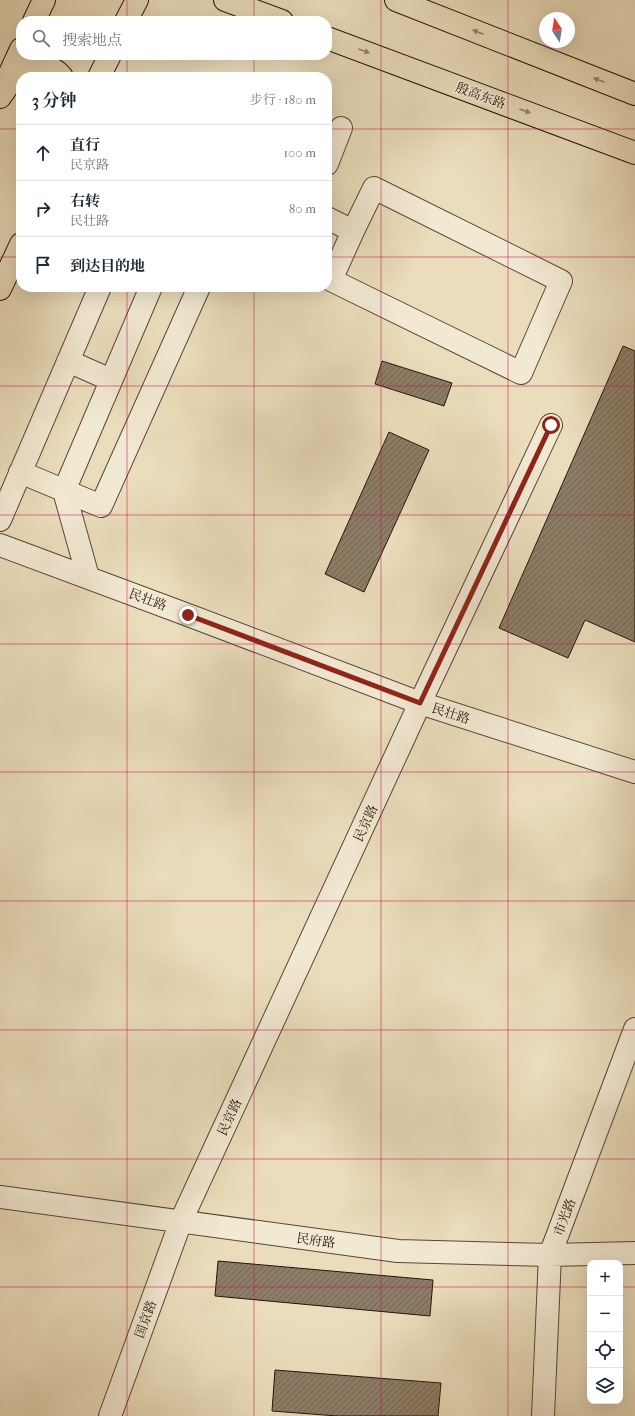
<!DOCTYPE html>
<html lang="zh">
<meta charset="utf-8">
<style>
:root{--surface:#fff;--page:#f6f6f7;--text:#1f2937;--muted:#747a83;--line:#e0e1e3}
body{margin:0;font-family:"IM FELL French Canon","Noto Serif SC",serif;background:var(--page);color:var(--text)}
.controls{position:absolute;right:12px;bottom:12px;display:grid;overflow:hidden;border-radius:8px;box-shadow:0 4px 16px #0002}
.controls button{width:36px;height:36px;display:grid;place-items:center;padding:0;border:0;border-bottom:1px solid var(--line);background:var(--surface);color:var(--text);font:20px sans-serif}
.compass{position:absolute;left:539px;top:12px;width:36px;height:36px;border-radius:50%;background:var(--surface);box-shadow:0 4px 16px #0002;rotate:348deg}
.stop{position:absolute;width:12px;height:12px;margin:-9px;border:3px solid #8f2418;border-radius:50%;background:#fff}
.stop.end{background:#8f2418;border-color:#fff;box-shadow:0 1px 4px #0008}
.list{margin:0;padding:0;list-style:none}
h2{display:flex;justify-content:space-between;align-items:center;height:52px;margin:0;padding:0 16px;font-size:17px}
h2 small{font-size:13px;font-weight:400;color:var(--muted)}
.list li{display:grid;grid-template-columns:26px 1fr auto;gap:12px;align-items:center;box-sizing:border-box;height:56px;padding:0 16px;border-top:1px solid var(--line)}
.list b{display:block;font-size:15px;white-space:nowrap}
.list p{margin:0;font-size:13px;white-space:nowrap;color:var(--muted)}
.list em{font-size:13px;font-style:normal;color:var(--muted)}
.icon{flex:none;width:22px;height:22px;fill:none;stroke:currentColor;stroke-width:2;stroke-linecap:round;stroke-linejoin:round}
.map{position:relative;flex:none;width:635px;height:1416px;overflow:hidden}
.search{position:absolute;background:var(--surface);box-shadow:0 4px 16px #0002;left:16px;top:16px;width:316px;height:44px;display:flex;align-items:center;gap:10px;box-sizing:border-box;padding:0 14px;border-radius:16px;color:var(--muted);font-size:15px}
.panel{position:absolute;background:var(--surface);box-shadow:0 4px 16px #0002;left:16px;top:72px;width:316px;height:220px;border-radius:16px}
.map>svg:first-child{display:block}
.building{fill:url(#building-hatch);stroke:#27140a}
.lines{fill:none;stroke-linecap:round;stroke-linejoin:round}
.minor-casing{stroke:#584636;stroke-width:24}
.major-casing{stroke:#27140a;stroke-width:24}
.minor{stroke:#f2e9d3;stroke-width:22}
.major{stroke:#ebddbc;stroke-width:22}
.oneway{fill:#93836c}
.route{stroke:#8f2418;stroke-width:5}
.grid{fill:none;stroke:#c2185b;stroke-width:1;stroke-opacity:0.55}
.labels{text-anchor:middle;stroke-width:3.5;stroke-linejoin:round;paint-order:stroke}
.street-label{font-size:13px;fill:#27140a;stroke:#f2e9d3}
</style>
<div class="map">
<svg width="635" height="1416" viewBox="0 0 635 1416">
<defs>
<pattern id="building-hatch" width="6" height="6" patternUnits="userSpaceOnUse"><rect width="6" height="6" fill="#8d7d67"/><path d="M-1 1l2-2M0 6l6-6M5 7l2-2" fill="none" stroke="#736553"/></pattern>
</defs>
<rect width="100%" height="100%" fill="#ebddbc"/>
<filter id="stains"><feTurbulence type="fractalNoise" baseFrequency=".005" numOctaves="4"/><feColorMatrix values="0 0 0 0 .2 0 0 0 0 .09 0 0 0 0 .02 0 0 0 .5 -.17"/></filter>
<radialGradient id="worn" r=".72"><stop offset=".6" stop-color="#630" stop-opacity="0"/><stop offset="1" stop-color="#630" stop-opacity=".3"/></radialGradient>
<path class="building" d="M623,346L635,351V642L585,620L568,658L499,628Z
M382,361L452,383L444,406L375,384Z
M389,432L429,450L364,592L325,574Z
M218,1261L433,1280L430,1316L215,1296Z
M275,1370L441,1383L438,1416H337L272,1411Z"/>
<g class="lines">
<defs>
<path id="minor" d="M327,164L341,128
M374,188L561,281L521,373L331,280L353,231Z
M327,218L353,231
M68,361L111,380
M20,472L101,506L199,287
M0,520L100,287
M0,545L188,615L420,703L635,772
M88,577L64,491L151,287
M0,1197L398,1251L550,1255L635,1253
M110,1416L181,1221L420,703L551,425
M543,1416L550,1255L635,1029"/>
<path id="major" d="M225,0L282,21
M396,0L635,94
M34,21L44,0
M126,21L137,0
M327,38L635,153
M99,77L110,55
M5,84L21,49
M0,97C5,90 11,81 17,75C30,63 51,63 62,77
M0,289L21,244"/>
</defs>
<use href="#minor" class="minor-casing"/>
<use href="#major" class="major-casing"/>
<use href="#minor" class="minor"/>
<use href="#major" class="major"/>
</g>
<defs><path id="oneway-solid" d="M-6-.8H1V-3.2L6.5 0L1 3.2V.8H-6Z"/></defs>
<g class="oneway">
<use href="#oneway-solid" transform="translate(478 32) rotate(-159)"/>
<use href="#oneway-solid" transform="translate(364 51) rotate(20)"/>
<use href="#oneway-solid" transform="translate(599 80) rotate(-159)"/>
<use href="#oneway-solid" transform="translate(525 111) rotate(20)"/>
</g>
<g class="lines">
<path class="route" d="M188,615L420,703L551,425"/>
</g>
<path class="grid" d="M127,0V21M254,0V21M381,0V1416M508,0V1416M127,55V77M254,55V77M0,129H21M327,129H635M0,257H21M327,257H635M127,287V1416M254,287V1416M0,386H635M0,515H635M0,644H635M0,772H635M0,901H635M0,1030H635M0,1159H635M0,1287H590M620,1287H635"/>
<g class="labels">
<g class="street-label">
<text transform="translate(481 95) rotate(20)" y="5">殷高东路</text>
<text transform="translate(148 599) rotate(20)" y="5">民壮路</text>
<text transform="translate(451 713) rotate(18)" y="5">民壮路</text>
<text transform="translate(365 823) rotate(-65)" y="5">民京路</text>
<text transform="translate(229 1117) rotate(-65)" y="5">民京路</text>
<text transform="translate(564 1217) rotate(-69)" y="5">市光路</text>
<text transform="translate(316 1240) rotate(8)" y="5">民府路</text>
<text transform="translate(145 1319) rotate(-70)" y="5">国京路</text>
</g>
</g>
<rect width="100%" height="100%" filter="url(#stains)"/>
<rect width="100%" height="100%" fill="url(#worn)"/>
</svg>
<div class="controls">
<button>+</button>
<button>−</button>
<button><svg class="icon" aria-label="locate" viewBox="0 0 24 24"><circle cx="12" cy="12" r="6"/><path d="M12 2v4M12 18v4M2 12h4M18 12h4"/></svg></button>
<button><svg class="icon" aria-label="layers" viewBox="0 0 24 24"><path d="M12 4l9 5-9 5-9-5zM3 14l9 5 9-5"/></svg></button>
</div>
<svg class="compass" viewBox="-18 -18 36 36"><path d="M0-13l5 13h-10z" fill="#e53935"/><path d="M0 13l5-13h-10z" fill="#747a83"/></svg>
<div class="stop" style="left:551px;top:425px"></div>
<div class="stop end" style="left:188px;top:615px"></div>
<div class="search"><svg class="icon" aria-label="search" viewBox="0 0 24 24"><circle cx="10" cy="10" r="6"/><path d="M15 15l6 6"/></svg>搜索地点</div>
<section class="panel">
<h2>3 分钟<small>步行 · 180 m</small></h2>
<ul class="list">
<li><svg class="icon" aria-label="ahead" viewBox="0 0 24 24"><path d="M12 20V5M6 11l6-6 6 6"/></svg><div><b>直行</b><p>民京路</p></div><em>100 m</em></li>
<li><svg class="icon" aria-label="right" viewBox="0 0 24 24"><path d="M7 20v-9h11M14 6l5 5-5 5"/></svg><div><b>右转</b><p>民壮路</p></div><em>80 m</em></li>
<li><svg class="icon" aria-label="arrive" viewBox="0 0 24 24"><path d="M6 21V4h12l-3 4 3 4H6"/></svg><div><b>到达目的地</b></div></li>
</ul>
</section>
</div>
